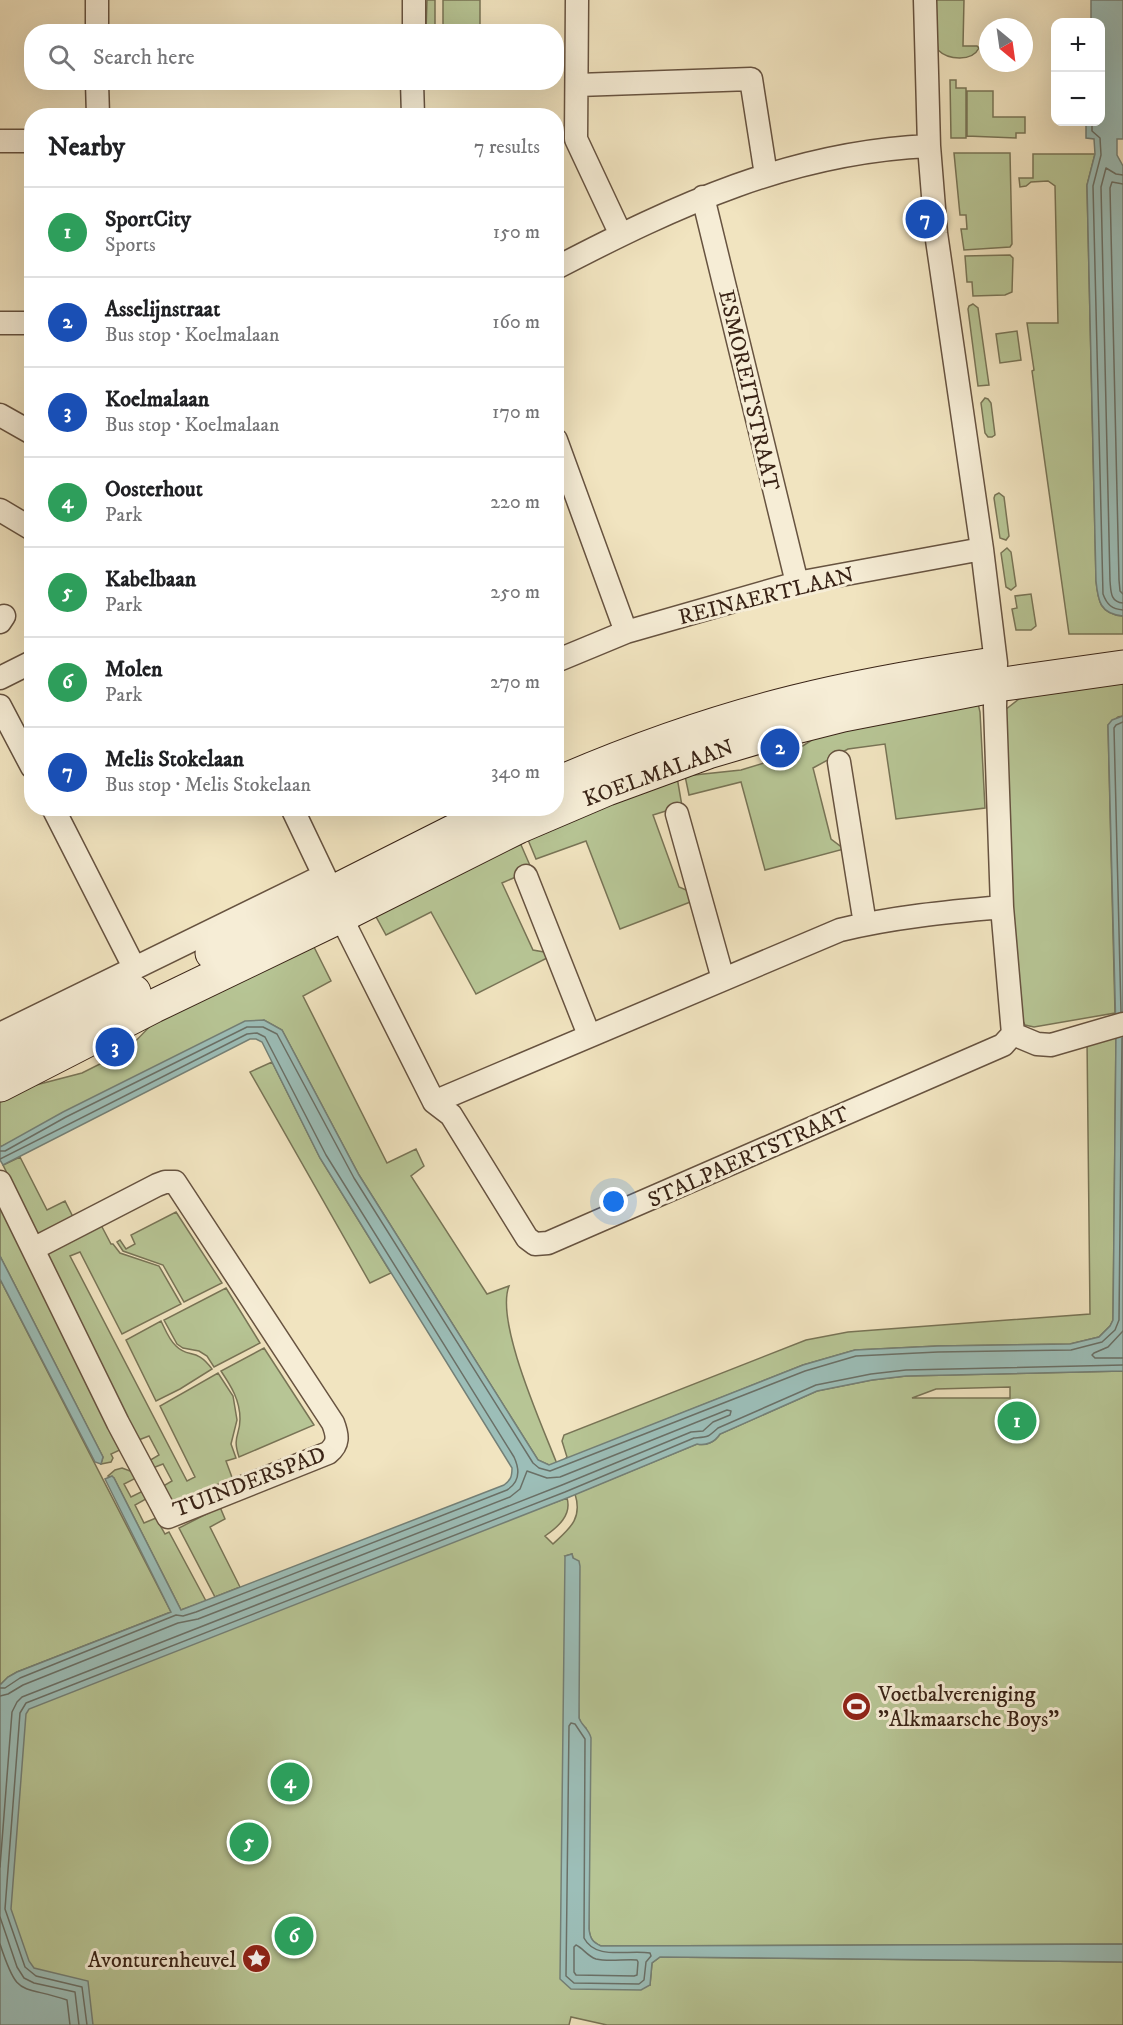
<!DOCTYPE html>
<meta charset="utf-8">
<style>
:root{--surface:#fff;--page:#f2f2f2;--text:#202124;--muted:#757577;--line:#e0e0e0;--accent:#ea580c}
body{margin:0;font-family:"IM FELL DW Pica",serif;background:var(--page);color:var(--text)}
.controls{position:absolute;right:18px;top:18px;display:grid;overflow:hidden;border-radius:12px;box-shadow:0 6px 24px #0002}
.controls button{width:54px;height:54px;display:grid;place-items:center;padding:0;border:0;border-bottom:2px solid var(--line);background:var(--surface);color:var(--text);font:30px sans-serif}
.compass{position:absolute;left:979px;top:18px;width:54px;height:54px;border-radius:50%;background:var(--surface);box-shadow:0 6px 24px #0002;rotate:151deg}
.you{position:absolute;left:614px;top:1202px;width:21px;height:21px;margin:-15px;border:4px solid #fff;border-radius:50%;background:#1a73e8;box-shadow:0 0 0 9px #1a73e833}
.badge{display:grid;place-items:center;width:39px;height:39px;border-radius:50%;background:var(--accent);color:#fff;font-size:20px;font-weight:700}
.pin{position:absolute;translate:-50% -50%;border:3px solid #fff;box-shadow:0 2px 6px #0006}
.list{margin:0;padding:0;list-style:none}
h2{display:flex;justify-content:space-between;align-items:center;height:78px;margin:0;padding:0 24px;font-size:26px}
h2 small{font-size:20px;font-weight:400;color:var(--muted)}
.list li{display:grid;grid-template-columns:39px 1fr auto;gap:18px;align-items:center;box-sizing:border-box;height:90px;padding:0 24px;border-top:2px solid var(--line)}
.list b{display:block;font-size:22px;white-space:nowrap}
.list p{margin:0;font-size:20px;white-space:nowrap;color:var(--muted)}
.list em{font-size:20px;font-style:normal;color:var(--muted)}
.icon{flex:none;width:33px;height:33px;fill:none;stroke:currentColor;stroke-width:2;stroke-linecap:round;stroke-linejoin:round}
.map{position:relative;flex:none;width:1123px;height:2025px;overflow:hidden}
.search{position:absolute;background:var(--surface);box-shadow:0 6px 24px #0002;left:24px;top:24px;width:540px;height:66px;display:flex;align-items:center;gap:15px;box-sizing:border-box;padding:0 21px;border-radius:24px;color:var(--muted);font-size:22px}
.panel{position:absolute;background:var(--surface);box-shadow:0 6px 24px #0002;left:24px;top:108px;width:540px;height:708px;border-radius:24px}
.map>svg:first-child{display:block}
.green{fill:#b7c595;stroke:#787456;stroke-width:1.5;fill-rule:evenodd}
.water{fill:#9cbeb8;stroke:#748077;stroke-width:1.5}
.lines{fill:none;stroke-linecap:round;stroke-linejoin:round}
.shore{stroke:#6a7067;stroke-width:1.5}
.street-casing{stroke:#675340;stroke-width:25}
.secondary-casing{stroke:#392316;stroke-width:35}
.street{stroke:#f6edd6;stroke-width:22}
.secondary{stroke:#f6edd6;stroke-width:33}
.labels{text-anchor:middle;stroke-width:6;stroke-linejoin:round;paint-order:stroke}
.street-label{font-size:22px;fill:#392316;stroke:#f6edd6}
.poi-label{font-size:22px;fill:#392316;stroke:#f6edd6;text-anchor:start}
</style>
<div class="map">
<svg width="1123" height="2025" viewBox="0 0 1123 2025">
<rect width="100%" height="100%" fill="#f1e4c0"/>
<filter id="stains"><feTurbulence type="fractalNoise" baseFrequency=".00333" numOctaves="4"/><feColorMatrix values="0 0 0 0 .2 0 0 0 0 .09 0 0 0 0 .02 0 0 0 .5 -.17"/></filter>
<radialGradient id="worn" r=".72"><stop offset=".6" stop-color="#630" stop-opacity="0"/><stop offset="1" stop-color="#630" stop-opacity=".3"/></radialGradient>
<path class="green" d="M427,0H435V31H426Z
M443,0H480V31H443Z
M933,0H964L963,46H977L979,48C972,62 948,60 938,50Z
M950,80H956V88H966V138H951Z
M967,91H993V117H1025V133H1016V138L967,136Z
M954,153H1010L1012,244L1010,247L964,250L961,229H967L966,215H960Z
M1033,154H1095L1087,185L1096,581C1098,601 1100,614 1123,616V634H1069L1032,371L1034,370L1027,323H1058L1055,186L1048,181L1031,182L1026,186L1020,187L1019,178H1033Z
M1010,255L1013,258L1012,292L1005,295L973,296L972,282H967L965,256Z
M973,304L978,308L989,385L978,386L968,309L969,306Z
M1017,331L1021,360L1000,363L996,334Z
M985,398L988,399L991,403L995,435L992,437H988L985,433L981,403Z
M999,493L1004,497L1009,536L1006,540L1000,538L994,498L995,495Z
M1007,548L1011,552L1016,586L1011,590L1006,587L1001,553Z
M1031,594L1036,626L1031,630H1016L1012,609L1017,608L1015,596Z
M1123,677V716L1118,717L1108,725L1115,1013L1034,1027L1025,1025L1019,1013L1006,818L1005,710L1019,699Z
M977,699L980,712L985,808L896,819L885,744L848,749L813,768L831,839L844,849L765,870L741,782L689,795L685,776L741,770L787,756L826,731Z
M677,777L682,806L653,815L679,887L691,892L693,901L620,929L586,841L536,859L526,835Z
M518,838L532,870L502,883L533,950L544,952L549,957L476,994L431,912L386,935L374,913Z
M312,943L331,981L303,996L387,1163L416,1149L424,1166L411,1176L487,1294L509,1286C495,1322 542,1425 557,1464L549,1465L538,1460L359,1175L282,1030L264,1020L0,1147V1097L9,1092L82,1073L126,1051L159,1017Z
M1116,1033L1113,1320L1110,1326L1099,1337L1070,1344L938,1346L855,1350L803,1365L564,1460L567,1457L562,1441L564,1435L806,1340L848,1332L1090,1314L1087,1039Z
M272,1062L320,1158L391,1273L370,1283L250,1072Z
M20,1157L47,1210L65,1201L73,1217L40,1234L36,1232L3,1165Z
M0,1204L122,1449L111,1454L113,1458L111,1462L101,1464L103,1457L0,1256Z
M176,1212L222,1283L184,1302L163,1265L123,1251L117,1242L120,1240L126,1249L135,1244L131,1235Z
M101,1225L111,1244H113L120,1253L159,1266L181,1304L122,1334L80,1252L70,1256L187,1481L195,1477L160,1406L218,1373L233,1396L237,1420L231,1444L236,1458L226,1461L233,1480L176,1503H171L160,1488L172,1481L163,1464L150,1469L147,1462L159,1455L149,1436L136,1441L42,1254Z
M0,1279L171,1612L17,1672L8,1677L0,1685Z
M226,1288L260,1343L214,1367L207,1356L199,1351L183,1348L177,1344L164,1320Z
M161,1321C165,1329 169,1340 176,1346C189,1359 196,1347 212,1369L180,1389L156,1401L126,1340Z
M264,1348L314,1425L239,1457C232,1436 240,1436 240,1419C240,1400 231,1386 221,1371Z
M1123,1371V1944L601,1946C592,1942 590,1938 589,1929L586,1728L581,1724L579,1718L573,1558L572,1554L565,1556L570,1560L575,1964L650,1985L652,1963L660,1957L1123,1962V2025H607L571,2017L569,2025H1L16,1695L567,1498C572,1515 558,1527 545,1536L553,1544C569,1529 583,1519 575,1494L697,1444C706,1446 715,1442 720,1434L817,1391L872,1380L906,1376ZM1010,1387V1398H912L936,1389Z
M122,1468L133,1472L136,1478L124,1484L131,1497L143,1491L146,1499L135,1505L144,1523L156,1518L165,1534L169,1532L206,1601L181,1610L114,1478L108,1476L115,1470Z
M220,1507L225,1519L210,1527L240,1587L215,1597L179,1528Z"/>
<path class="water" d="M1091,0H1123V139H1117V155L1123,166V616C1100,614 1098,601 1096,581L1087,185L1095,154L1094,139L1086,138V122H1100V22H1091Z
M1123,716V1371L906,1376L872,1380L817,1391L720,1434C715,1442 706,1446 697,1444L567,1498L29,1709L26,1714L11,1909L29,1961L34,1968L88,1981L93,2025H0V1685L8,1677L17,1672L171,1612L105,1479L112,1476L114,1478L181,1610L504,1485C511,1480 512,1476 512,1468L320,1158L262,1042L256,1039H250L3,1165L0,1160V1147L63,1112L245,1021L264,1020L282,1030L359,1175L538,1460L549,1465L803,1365L855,1350L938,1346L1070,1344L1099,1337L1110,1326L1113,1320L1116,1033L1108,725L1112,720Z
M0,1256L103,1457L101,1464L95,1462L0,1279Z
M572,1554L573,1558L579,1561L580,1566L579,1718C582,1726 589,1729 591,1738L589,1929C590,1938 592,1942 601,1946L1123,1944V1962L660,1957L652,1963L650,1985L641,1990L571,1989L560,1979L565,1556Z"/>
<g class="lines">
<path class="shore" d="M1092,122V131L1100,138L1101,155L1093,186L1103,594C1107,605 1112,609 1123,610
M1123,175L1116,174L1106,168L1101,187L1110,581C1111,591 1110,602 1123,603
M1123,184L1112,182L1110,188L1119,580L1120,591L1123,594
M1121,1012L1114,728L1116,725L1123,722
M0,1151H5L66,1117L247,1027H263L277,1034L354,1178L533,1463L539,1468L550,1471L805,1371L856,1356L938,1352L1071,1350L1102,1342L1115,1330L1119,1320L1122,1038
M0,1159L247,1034L257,1033L265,1037L326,1155L514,1457C520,1470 520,1482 507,1490L196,1612L183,1616L176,1615L20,1678L5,1688H0
M1123,1331L1108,1347L1094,1353L1092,1355L1095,1358H1123
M0,1696L8,1694L23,1685L178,1623L198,1619L510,1497L520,1489L527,1471L547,1478L560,1477L727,1410L731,1411L730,1415L713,1422L703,1431L691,1432L562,1485L22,1697L17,1702L12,1712L0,1867
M571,1723L575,1724L585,1739L584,1938C596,1961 628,1949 650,1953L651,1956L646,1962L644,1980L639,1984L574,1983L566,1976L569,1726Z
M0,1917L17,1967L24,1978L34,1983L75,1992L79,2025
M0,1944C18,1999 19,1984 67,2000L70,2025
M576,1945C583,1948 587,1956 596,1959C608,1962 624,1959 637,1960L638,1962L637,1975L634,1976L576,1975L574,1972V1947Z
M87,2025L82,1987L36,1976L25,1967L5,1909L20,1713L26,1703L565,1492L694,1438C708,1437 707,1438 718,1428L816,1385L871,1374L906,1370L1123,1365"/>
<defs>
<path id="street" d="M577,0L576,139L621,235
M925,0L929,146L936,233L982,549L996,663L995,706L1002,907L1013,1034
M97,32V0
M414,32V0
M97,82L98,116
M412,82L413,116
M578,85L751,79L766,175
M0,141H32
M703,197L797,583
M556,268C677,205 791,152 929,146
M0,323H32
M0,415L32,433
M556,440L626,632
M0,510L32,529
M0,622L4,616
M556,661L626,632L797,583L982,549
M0,678L32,662
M0,706L32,767
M839,762L865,924
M53,808L134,967
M292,808L343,915L348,931L434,1102L451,1115L527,1238L535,1244L548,1243L1003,1045L1013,1034
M677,814L723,979
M526,876L589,1035
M0,1034L323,876
M1013,1034L1037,1044L1051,1045L1123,1024
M434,1102L840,930C893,917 947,912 1002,907
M0,1182L118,1423L168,1517L328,1453C339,1444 338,1436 333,1423L175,1182H165L157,1185L33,1249"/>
<path id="secondary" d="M556,784C632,751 714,722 794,702C857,686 922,675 987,665
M212,953L500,808
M0,1059L134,992
M0,1085L154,1006L343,915L518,827L607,789L708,752L772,733L843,715L997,685L1123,667"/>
</defs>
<use href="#street" class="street-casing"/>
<use href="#secondary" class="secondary-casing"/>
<use href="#street" class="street"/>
<use href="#secondary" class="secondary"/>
</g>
<defs>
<symbol id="stadium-disc" viewBox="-11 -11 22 22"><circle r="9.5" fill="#8f2418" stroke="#f6edd6"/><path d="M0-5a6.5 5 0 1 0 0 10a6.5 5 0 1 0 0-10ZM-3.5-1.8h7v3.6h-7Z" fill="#fff"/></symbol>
<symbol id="sight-disc" viewBox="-11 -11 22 22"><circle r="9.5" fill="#8f2418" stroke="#f6edd6"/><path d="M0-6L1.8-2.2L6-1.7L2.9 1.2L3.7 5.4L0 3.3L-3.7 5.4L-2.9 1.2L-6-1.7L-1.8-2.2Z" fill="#fff"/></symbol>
</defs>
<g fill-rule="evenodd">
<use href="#stadium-disc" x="840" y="1690" width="33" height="33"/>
<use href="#sight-disc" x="240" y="1942" width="33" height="33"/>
</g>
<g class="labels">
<g class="street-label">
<text transform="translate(750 390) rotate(77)" y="8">ESMOREITSTRAAT</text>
<text transform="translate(766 595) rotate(-14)" y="8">REINAERTLAAN</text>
<text transform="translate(658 772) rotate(-20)" y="8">KOELMALAAN</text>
<text transform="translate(748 1156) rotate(-24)" y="8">STALPAERTSTRAAT</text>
<text transform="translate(249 1481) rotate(-21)" y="8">TUINDERSPAD</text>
</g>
<g class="poi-label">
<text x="878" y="1701">Voetbalvereniging<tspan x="878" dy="25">"Alkmaarsche Boys"</tspan></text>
<text x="236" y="1967" text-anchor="end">Avonturenheuvel</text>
</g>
</g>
<rect width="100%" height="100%" filter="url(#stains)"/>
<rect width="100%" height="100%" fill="url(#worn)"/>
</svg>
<div class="controls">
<button>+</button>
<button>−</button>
</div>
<svg class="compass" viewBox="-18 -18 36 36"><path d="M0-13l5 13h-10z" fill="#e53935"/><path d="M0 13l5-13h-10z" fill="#757577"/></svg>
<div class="you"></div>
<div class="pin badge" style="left:1017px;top:1421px;background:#2e9e5b">1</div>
<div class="pin badge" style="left:780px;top:748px;background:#1a4fb4">2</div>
<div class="pin badge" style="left:115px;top:1047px;background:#1a4fb4">3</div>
<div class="pin badge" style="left:290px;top:1782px;background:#2e9e5b">4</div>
<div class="pin badge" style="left:249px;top:1842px;background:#2e9e5b">5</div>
<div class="pin badge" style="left:294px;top:1936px;background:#2e9e5b">6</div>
<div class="pin badge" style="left:925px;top:219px;background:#1a4fb4">7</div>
<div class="search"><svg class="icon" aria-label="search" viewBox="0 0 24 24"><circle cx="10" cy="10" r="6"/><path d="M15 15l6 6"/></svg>Search here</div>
<section class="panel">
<h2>Nearby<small>7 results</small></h2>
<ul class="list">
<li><span class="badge" style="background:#2e9e5b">1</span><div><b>SportCity</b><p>Sports</p></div><em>150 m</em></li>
<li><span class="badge" style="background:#1a4fb4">2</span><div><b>Asselijnstraat</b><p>Bus stop · Koelmalaan</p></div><em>160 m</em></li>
<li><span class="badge" style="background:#1a4fb4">3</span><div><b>Koelmalaan</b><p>Bus stop · Koelmalaan</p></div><em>170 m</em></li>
<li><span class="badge" style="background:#2e9e5b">4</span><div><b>Oosterhout</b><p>Park</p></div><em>220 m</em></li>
<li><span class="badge" style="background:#2e9e5b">5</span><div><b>Kabelbaan</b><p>Park</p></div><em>250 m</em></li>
<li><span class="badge" style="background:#2e9e5b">6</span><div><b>Molen</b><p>Park</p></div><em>270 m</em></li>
<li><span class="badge" style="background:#1a4fb4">7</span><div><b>Melis Stokelaan</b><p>Bus stop · Melis Stokelaan</p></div><em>340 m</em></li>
</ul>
</section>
</div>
